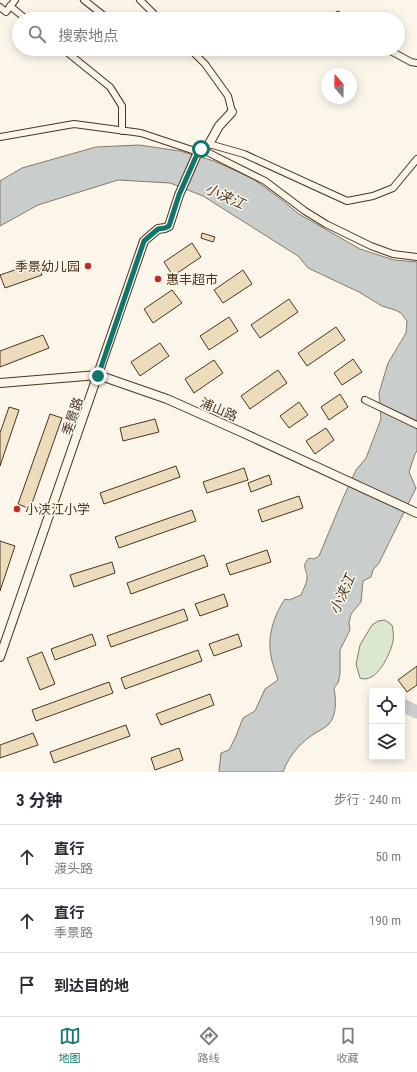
<!DOCTYPE html>
<html lang="zh">
<meta charset="utf-8">
<style>
:root{--surface:#fff;--page:#f7f7f7;--text:#2b2b33;--muted:#7c7c81;--line:#e1e1e2;--accent:#0f766e}
body{margin:0;font-family:"Roboto Condensed","Noto Sans SC",sans-serif;background:var(--page);color:var(--text)}
.controls{position:absolute;right:12px;bottom:12px;display:grid;overflow:hidden;border-radius:4px;box-shadow:0 2px 10px #0003}
.controls button{width:36px;height:36px;display:grid;place-items:center;padding:0;border:0;border-bottom:1px solid var(--line);background:var(--surface);color:var(--text);font:20px sans-serif}
.compass{position:absolute;left:321px;top:68px;width:36px;height:36px;border-radius:50%;background:var(--surface);box-shadow:0 2px 10px #0003;rotate:340deg}
.stop{position:absolute;width:12px;height:12px;margin:-9px;border:3px solid #0f766e;border-radius:50%;background:#fff}
.stop.end{background:#0f766e;border-color:#fff;box-shadow:0 1px 4px #0008}
.list{margin:0;padding:0;list-style:none}
h2{display:flex;justify-content:space-between;align-items:center;height:52px;margin:0;padding:0 16px;font-size:17px}
h2 small{font-size:13px;font-weight:400;color:var(--muted)}
.list li{display:grid;grid-template-columns:26px 1fr auto;gap:12px;align-items:center;box-sizing:border-box;height:64px;padding:0 16px;border-top:1px solid var(--line)}
.list b{display:block;font-size:15px;white-space:nowrap}
.list p{margin:0;font-size:13px;white-space:nowrap;color:var(--muted)}
.list em{font-size:13px;font-style:normal;color:var(--muted)}
.icon{flex:none;width:22px;height:22px;fill:none;stroke:currentColor;stroke-width:2;stroke-linecap:round;stroke-linejoin:round}
.map{position:relative;flex:none;width:417px;height:772px;overflow:hidden}
.search{position:absolute;background:var(--surface);box-shadow:0 2px 10px #0003;left:12px;right:12px;top:12px;height:44px;display:flex;align-items:center;gap:10px;box-sizing:border-box;padding:0 14px;border-radius:22px;color:var(--muted);font-size:15px}
.sheet{height:244px;background:var(--surface)}
nav{display:flex;justify-content:space-around;align-items:center;box-sizing:border-box;height:56px;border-top:1px solid var(--line);background:var(--surface);font-size:11px;color:var(--muted)}
nav a{display:grid;justify-items:center;gap:2px}
nav .on{color:var(--accent)}
.map>svg:first-child{display:block}
.green{fill:#dce7d0;stroke:#887966}
.water{fill:#c9cecd;stroke:#887966}
.lines{fill:none;stroke-linecap:round;stroke-linejoin:round}
.river{stroke:#c9cecd;stroke-width:13}
.building{fill:#ecdcbc;stroke:#4a3520}
.minor-casing{stroke:#4a3520;stroke-width:8}
.tertiary-casing{stroke:#4a3520;stroke-width:10}
.minor{stroke:#fbf6e9;stroke-width:6}
.tertiary{stroke:#fbf6e9;stroke-width:8}
.route{stroke:#0f766e;stroke-width:5}
.poi-dot{fill:#c62828;stroke:#fbf6e9;stroke-width:1.5}
.labels{text-anchor:middle;stroke-width:3;stroke-linejoin:round;paint-order:stroke}
.poi-label{font-size:13px;fill:#4a3520;stroke:#fbf6e9;text-anchor:start}
.street-label{font-size:13px;fill:#4a3520;stroke:#fbf6e9}
.water-label{font-size:14px;font-style:italic;fill:#4a3520;stroke:#fbf6e9}
</style>
<div class="map">
<svg width="417" height="772" viewBox="0 0 417 772">
<rect width="100%" height="100%" fill="#fbf6e9"/>
<path class="green" d="M385,620L392,625C393,630 394,635 393,641C391,653 376,685 360,678L356,664L360,645L372,625L378,621Z"/>
<path class="water" d="M139,145L180,151L214,161L252,178L278,197L299,214L360,249L394,260L417,262V451L415,454L409,472L416,488L379,563L373,570L371,577L363,581L361,602L351,614L349,623L350,630L340,650V674L338,683L334,688C336,699 337,715 329,724C324,729 316,732 311,736C298,745 288,758 283,772H219L221,753L229,750L236,736L243,718L255,711L265,689L278,680C276,672 272,664 271,656C267,636 274,615 285,599L289,600L301,595C303,590 306,585 307,579C308,570 300,567 309,558L314,559L319,556L344,496L356,470L366,458L381,419L379,393L388,363L406,333L407,321L401,313L395,310L382,306L359,292L308,268L298,256L203,196L170,183L118,180L38,205L0,226V181L22,168L96,147Z"/>
<g class="lines">
<path class="river" d="M402,705L417,712"/>
</g>
<path class="building" d="M202,233L215,237L213,242L201,238Z
M192,243L201,257L173,276L164,262Z
M38,262L42,275L5,288L0,275Z
M243,270L252,284L223,303L214,290Z
M172,290L182,303L153,323L144,309Z
M289,299L298,312L260,338L251,325Z
M229,317L238,331L209,350L200,336Z
M336,327L345,340L307,366L298,353Z
M43,335L49,348L0,367V351Z
M160,343L169,356L140,376L131,362Z
M353,359L362,372L342,385L334,373Z
M214,360L223,373L194,393L185,379Z
M278,370L287,383L250,409L241,396Z
M340,394L348,407L329,420L321,407Z
M299,402L308,415L289,428L280,416Z
M9,407L19,410L0,466V433Z
M50,414L62,418L30,509L18,504Z
M155,419L159,432L123,441L120,428Z
M326,428L334,440L315,454L306,441Z
M176,466L180,477L104,504L100,493Z
M244,468L248,480L207,493L203,482Z
M269,475L272,484L251,492L248,483Z
M299,496L303,508L262,522L258,510Z
M192,510L196,521L119,548L115,537Z
M0,541L15,546L0,591Z
M267,550L271,562L230,575L226,564Z
M204,555L208,566L131,594L127,583Z
M112,562L115,573L74,587L70,575Z
M224,594L228,606L200,616L195,604Z
M184,609L188,620L111,647L107,636Z
M92,634L96,645L55,660L51,649Z
M238,634L242,646L214,656L209,644Z
M198,650L202,661L125,689L121,678Z
M42,652L55,684L40,690L27,658Z
M417,666V685L407,692L398,680Z
M109,682L113,693L36,721L32,710Z
M210,694L214,705L161,725L156,714Z
M126,725L130,736L54,763L50,752Z
M33,733L38,745L0,758V745Z
M179,748L183,760L155,770L151,758Z"/>
<g class="lines">
<defs>
<path id="minor" d="M84,0L108,19
M140,0L159,19
M10,6L26,19
M0,7L6,12L15,0
M338,15L343,19
M63,49L110,87L122,106V131
M190,49L205,64L228,96L232,112
M387,49L411,62L417,63
M0,137L74,124L141,133L198,152
M209,144L244,154L347,201L373,196L393,188L417,159
M201,149L265,181L305,211L326,224L371,246L393,254L417,257
M365,400L417,425"/>
<path id="tertiary" d="M0,383L98,375L167,399L239,431L417,513
M0,657L144,241L158,229L165,228L169,226L179,195L198,152L209,144L219,126L232,112"/>
</defs>
<use href="#minor" class="minor-casing"/>
<use href="#tertiary" class="tertiary-casing"/>
<use href="#minor" class="minor"/>
<use href="#tertiary" class="tertiary"/>
</g>
<g class="lines">
<path class="route" d="M98,376L144,241L158,229L165,228L169,226L179,195L198,152L201,149"/>
</g>
<g class="poi-dot">
<circle cx="88" cy="266" r="4"/>
<circle cx="158" cy="279" r="4"/>
<circle cx="17" cy="509" r="4"/>
</g>
<g class="labels">
<g class="poi-label">
<text x="80" y="271" text-anchor="end">季景幼儿园</text>
<text x="166" y="284">惠丰超市</text>
<text x="25" y="514">小浃江小学</text>
</g>
<g class="street-label">
<text transform="translate(219 409) rotate(23)" y="5">浦山路</text>
<text transform="translate(72 416) rotate(-71)" y="5">季景路</text>
</g>
<g class="water-label">
<text transform="translate(225 196) rotate(24)" y="5">小浃江</text>
<text transform="translate(342 594) rotate(-66)" y="5">小浃江</text>
</g>
</g>
</svg>
<div class="controls">
<button><svg class="icon" aria-label="locate" viewBox="0 0 24 24"><circle cx="12" cy="12" r="6"/><path d="M12 2v4M12 18v4M2 12h4M18 12h4"/></svg></button>
<button><svg class="icon" aria-label="layers" viewBox="0 0 24 24"><path d="M12 4l9 5-9 5-9-5zM3 14l9 5 9-5"/></svg></button>
</div>
<svg class="compass" viewBox="-18 -18 36 36"><path d="M0-13l5 13h-10z" fill="#e53935"/><path d="M0 13l5-13h-10z" fill="#7c7c81"/></svg>
<div class="stop" style="left:201px;top:149px"></div>
<div class="stop end" style="left:98px;top:376px"></div>
<div class="search"><svg class="icon" aria-label="search" viewBox="0 0 24 24"><circle cx="10" cy="10" r="6"/><path d="M15 15l6 6"/></svg>搜索地点</div>
</div>
<section class="sheet">
<h2>3 分钟<small>步行 · 240 m</small></h2>
<ul class="list">
<li><svg class="icon" aria-label="ahead" viewBox="0 0 24 24"><path d="M12 20V5M6 11l6-6 6 6"/></svg><div><b>直行</b><p>渡头路</p></div><em>50 m</em></li>
<li><svg class="icon" aria-label="ahead" viewBox="0 0 24 24"><path d="M12 20V5M6 11l6-6 6 6"/></svg><div><b>直行</b><p>季景路</p></div><em>190 m</em></li>
<li><svg class="icon" aria-label="arrive" viewBox="0 0 24 24"><path d="M6 21V4h12l-3 4 3 4H6"/></svg><div><b>到达目的地</b></div></li>
</ul>
</section>
<nav>
<a class="on"><svg class="icon" aria-label="map" viewBox="0 0 24 24"><path d="M3 6l6-2 6 2 6-2v14l-6 2-6-2-6 2zM9 4v14M15 6v14"/></svg>地图</a>
<a><svg class="icon" aria-label="directions" viewBox="0 0 24 24"><path d="M12 3l9 9-9 9-9-9zM9 14v-3h6M13 9l2 2-2 2"/></svg>路线</a>
<a><svg class="icon" aria-label="saved" viewBox="0 0 24 24"><path d="M7 4h10v16l-5-4-5 4z"/></svg>收藏</a>
</nav>
